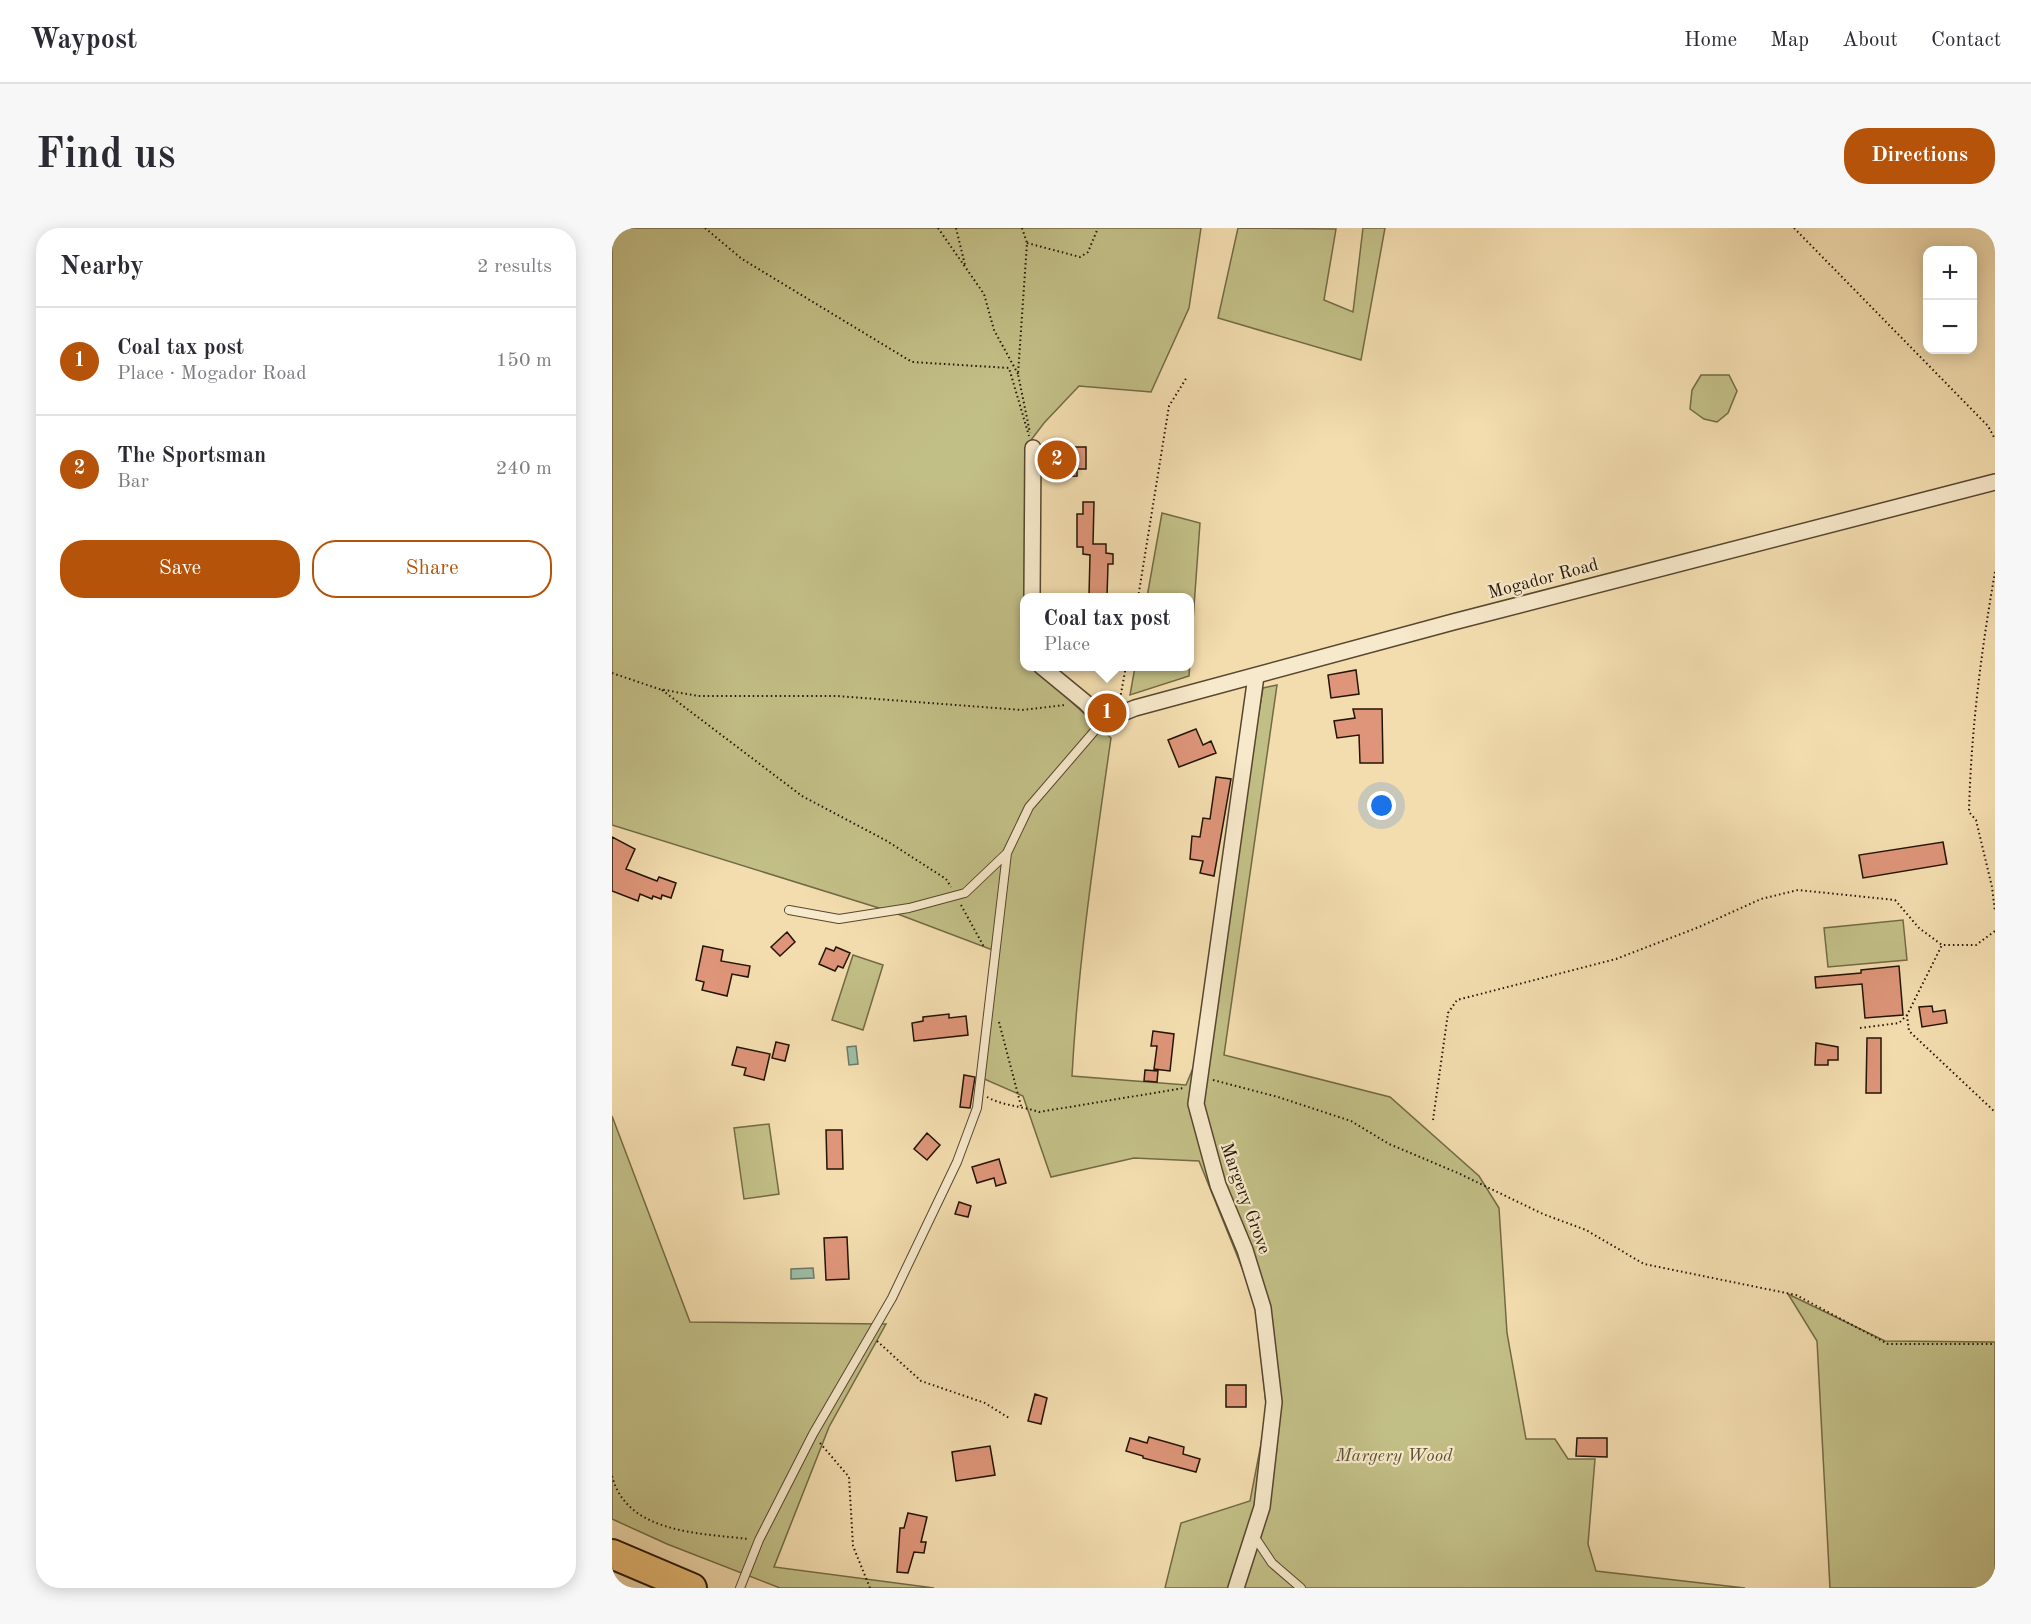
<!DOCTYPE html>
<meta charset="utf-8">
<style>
:root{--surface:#fff;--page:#f7f7f7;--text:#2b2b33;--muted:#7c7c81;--line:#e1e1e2;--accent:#b45309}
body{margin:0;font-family:"Old Standard TT",serif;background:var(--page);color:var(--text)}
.controls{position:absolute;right:18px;top:18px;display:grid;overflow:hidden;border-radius:12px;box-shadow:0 3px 15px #0003}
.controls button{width:54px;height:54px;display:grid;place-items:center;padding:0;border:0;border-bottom:2px solid var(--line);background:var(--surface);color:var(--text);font:30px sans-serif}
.you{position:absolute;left:770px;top:578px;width:21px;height:21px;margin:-15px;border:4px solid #fff;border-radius:50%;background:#1a73e8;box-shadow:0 0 0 9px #1a73e833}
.badge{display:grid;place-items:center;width:39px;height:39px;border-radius:50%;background:var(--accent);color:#fff;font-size:20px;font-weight:700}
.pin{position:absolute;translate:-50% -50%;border:3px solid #fff;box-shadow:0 2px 6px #0006}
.popup{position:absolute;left:408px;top:365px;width:174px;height:78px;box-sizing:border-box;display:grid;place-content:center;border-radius:12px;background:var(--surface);filter:drop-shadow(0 2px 4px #0005);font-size:20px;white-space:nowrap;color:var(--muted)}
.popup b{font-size:22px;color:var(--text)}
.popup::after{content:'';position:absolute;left:50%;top:100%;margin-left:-12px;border:12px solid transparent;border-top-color:var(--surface)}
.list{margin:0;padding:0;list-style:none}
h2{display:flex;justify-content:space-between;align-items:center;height:78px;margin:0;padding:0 24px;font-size:26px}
h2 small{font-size:20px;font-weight:400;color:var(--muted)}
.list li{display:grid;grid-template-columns:39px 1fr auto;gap:18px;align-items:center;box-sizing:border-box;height:108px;padding:0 24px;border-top:2px solid var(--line)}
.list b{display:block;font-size:22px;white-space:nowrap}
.list p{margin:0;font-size:20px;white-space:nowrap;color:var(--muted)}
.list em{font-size:20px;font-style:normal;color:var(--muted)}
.actions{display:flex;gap:12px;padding:18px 24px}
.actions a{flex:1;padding:14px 0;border:2px solid var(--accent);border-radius:24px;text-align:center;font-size:21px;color:var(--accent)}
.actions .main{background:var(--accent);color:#fff}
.map{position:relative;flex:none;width:1383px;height:1360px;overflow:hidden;border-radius:24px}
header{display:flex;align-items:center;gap:36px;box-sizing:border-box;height:84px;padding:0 30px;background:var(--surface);border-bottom:2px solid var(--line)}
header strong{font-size:28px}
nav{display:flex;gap:33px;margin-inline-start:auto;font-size:21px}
.intro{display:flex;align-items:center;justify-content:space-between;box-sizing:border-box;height:144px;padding:0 36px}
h1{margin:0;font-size:42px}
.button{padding:15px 27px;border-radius:24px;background:var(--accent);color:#fff;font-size:21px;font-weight:700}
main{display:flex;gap:36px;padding:0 36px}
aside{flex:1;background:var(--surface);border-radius:24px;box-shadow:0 3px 15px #0003}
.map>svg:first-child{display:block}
.green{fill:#c2bf86;stroke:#726a45;stroke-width:1.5}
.water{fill:#9cbda6;stroke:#6c7965;stroke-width:1.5}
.building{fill:#de9579;stroke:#231404;stroke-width:1.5}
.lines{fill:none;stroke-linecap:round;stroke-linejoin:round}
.service-casing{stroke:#57462f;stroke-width:10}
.minor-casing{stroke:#57462f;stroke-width:18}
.motorway-casing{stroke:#231404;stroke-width:32}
.path{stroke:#231404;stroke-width:2;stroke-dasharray:1.5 3;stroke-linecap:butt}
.service{stroke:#f7e9cb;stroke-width:8}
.minor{stroke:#f7e9cb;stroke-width:15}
.motorway{stroke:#eabe78;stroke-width:28}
.labels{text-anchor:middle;stroke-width:4.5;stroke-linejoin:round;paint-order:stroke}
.street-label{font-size:18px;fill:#231404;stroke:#f7e9cb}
.park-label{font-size:18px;font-style:italic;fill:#5b5032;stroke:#f7e9cb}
</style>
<header>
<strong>Waypost</strong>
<nav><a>Home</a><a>Map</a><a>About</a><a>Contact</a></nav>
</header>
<div class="intro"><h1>Find us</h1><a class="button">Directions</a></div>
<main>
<aside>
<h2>Nearby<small>2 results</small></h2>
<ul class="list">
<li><span class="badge">1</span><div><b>Coal tax post</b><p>Place · Mogador Road</p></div><em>150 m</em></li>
<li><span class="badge">2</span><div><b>The Sportsman</b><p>Bar</p></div><em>240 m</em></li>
</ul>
<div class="actions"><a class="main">Save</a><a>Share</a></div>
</aside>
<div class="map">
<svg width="1383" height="1360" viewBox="0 0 1383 1360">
<rect width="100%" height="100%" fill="#f3ddaf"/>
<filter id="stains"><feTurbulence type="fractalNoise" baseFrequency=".00333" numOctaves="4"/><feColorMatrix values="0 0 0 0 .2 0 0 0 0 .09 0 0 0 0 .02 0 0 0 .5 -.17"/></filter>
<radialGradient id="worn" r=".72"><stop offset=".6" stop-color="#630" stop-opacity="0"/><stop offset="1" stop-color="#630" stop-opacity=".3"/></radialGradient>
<path class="green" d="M0,0H589L577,80L539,164L467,158L432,195L413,220L412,438L421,439L499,510C483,622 466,734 460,848L574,857L589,821L651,460L665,457L612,827L778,869L867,948L887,980L895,1105L914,1211H943L956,1231H983L976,1316L984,1343L1133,1360H553L569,1295L638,1273L655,1185L643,1072L587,933L522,930L439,949L411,868L370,850L386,724L283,685L0,597Z
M626,0L724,1L712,72L741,84L751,0H773L749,132L606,90Z
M1089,147H1117L1125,163L1116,185L1105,194L1092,191L1078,181L1080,162Z
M550,285L588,295L577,448L518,467L523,439L578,438V370L535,369Z
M1291,692L1295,732L1216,739L1212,700Z
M241,727L271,737L251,802L220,792Z
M0,888L78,1094L274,1096L217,1199L162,1339L322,1360H168L55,1316L0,1291Z
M157,896L167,966L132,971L122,900Z
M1176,1066L1273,1113L1383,1114V1360H1218L1205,1113Z"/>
<path class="water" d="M244,818L246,836L237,837L235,819Z
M201,1040L202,1050L179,1051V1041Z"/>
<path class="building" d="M436,219H474V241H465V248L437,249Z
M471,274H482L481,316H494V325L501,326V336H496L495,369L477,368L478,327L471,326V319H465V286H471Z
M744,442L747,466L719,470L716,447Z
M741,481H770L771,535H748L747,507L725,510L722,493L743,490Z
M584,501L591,517L599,513L604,525L567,539L556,512Z
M604,549L619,551L602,648L588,645L591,633L578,631L580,608L588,609L591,590L598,591Z
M0,609L23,621L14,641L45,653L47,649L64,655L59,670L50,667L49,671L41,668L40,671L28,666L26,673L0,663Z
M1331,614L1335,636L1251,650L1247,627Z
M175,704L183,714L168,728L159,719Z
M91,718L111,722L109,733L138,738L136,749L120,746L115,768L90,762L92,754L84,752Z
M224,719L238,725L231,740L226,738L223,743L207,736L214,720L222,723Z
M1287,738L1291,787L1253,790L1250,756L1204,760L1203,749L1249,745V742Z
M1320,778L1321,784L1333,782L1335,795L1310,799L1307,779Z
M337,786V790L354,788L356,807L302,813L300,795L311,793V789Z
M541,803L562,806L558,843L542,841L545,818H539Z
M1255,810H1269V865H1254Z
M164,814L177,817L173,833L160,830Z
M1204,815L1226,819V832H1216V837H1203Z
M125,819L158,826L152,852L132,847L134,840L120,837Z
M533,842L546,843L545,854L532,853Z
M352,847L363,849L358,880L348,879Z
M214,902H230L231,941H215Z
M315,905L328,917L315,932L302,921Z
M387,931L394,955L384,958L382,950L365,955L360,939Z
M347,974L359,978L356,989L343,986Z
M235,1009L237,1051L214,1052L212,1010Z
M614,1157H634V1179H614Z
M423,1166L435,1170L429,1196L416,1193Z
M537,1209L572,1219L571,1226L588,1231L584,1244L531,1230V1228L514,1223L518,1210L535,1215Z
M965,1210H995V1229L964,1228Z
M378,1218L383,1247L344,1253L340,1224Z
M296,1285L315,1289L309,1314H314L312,1325L302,1324L296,1345L285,1344L288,1300H292Z"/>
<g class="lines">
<defs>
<path id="service" d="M177,682L227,691L297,680L353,665L395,625L417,579L491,493
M642,1308L660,1335L689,1360
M128,1360L147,1312L201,1206L280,1070L345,934L365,880L395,625"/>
<path id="minor" d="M420,370L421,220
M429,438L474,475L491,493L523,480L841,394L1383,254
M624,1360L650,1279L662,1174L651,1080L633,1022L606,957L584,876L644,448"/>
<path id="motorway" d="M0,1326L80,1360"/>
</defs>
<use href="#service" class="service-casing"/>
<use href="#minor" class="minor-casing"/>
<use href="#motorway" class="motorway-casing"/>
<path class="path" d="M93,0L130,31L300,134L397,140L417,208
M326,0L372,66L382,102L406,146
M344,0L353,37
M410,0L415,15L406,146L418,205
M1182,0L1376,198L1383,211
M415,15L468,29L476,24L486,0
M1383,344C1369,424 1359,503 1357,584L1364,592L1380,659L1383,684
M526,370L557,178L575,149
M0,445L47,461L86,468H225L410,482L453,477
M50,462L190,568L275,613L334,651L339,659
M508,471L514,438
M349,677L372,719
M1295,787L1297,803L1383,884
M387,794L409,878
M1248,800L1287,795L1295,787L1330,717
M601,852L666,869L739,893L777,916L846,945L931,986L974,1002L1032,1036L1184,1067L1276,1116H1383
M375,869C391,878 410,878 427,884L572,860
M821,892L836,785L845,772L1004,731L1087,699L1149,671L1186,662L1283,672L1307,700L1330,717H1364L1383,703
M265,1113L309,1153L373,1175L397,1190
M208,1215L237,1249L241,1318L258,1360
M0,1248C15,1306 89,1305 136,1311"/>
<use href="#service" class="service"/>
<use href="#minor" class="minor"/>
<use href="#motorway" class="motorway"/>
</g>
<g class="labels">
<g class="street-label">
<text transform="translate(931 350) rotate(-15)" y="6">Mogador Road</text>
<text transform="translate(634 970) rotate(70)" y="6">Margery Grove</text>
</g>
<g class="park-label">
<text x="782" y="1233">Margery Wood</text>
</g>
</g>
<rect width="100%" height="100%" filter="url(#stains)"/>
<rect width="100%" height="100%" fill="url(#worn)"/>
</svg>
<div class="controls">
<button>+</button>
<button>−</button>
</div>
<div class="you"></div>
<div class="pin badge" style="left:495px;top:485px">1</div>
<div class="popup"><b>Coal tax post</b>Place</div>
<div class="pin badge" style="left:445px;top:232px">2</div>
</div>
</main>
